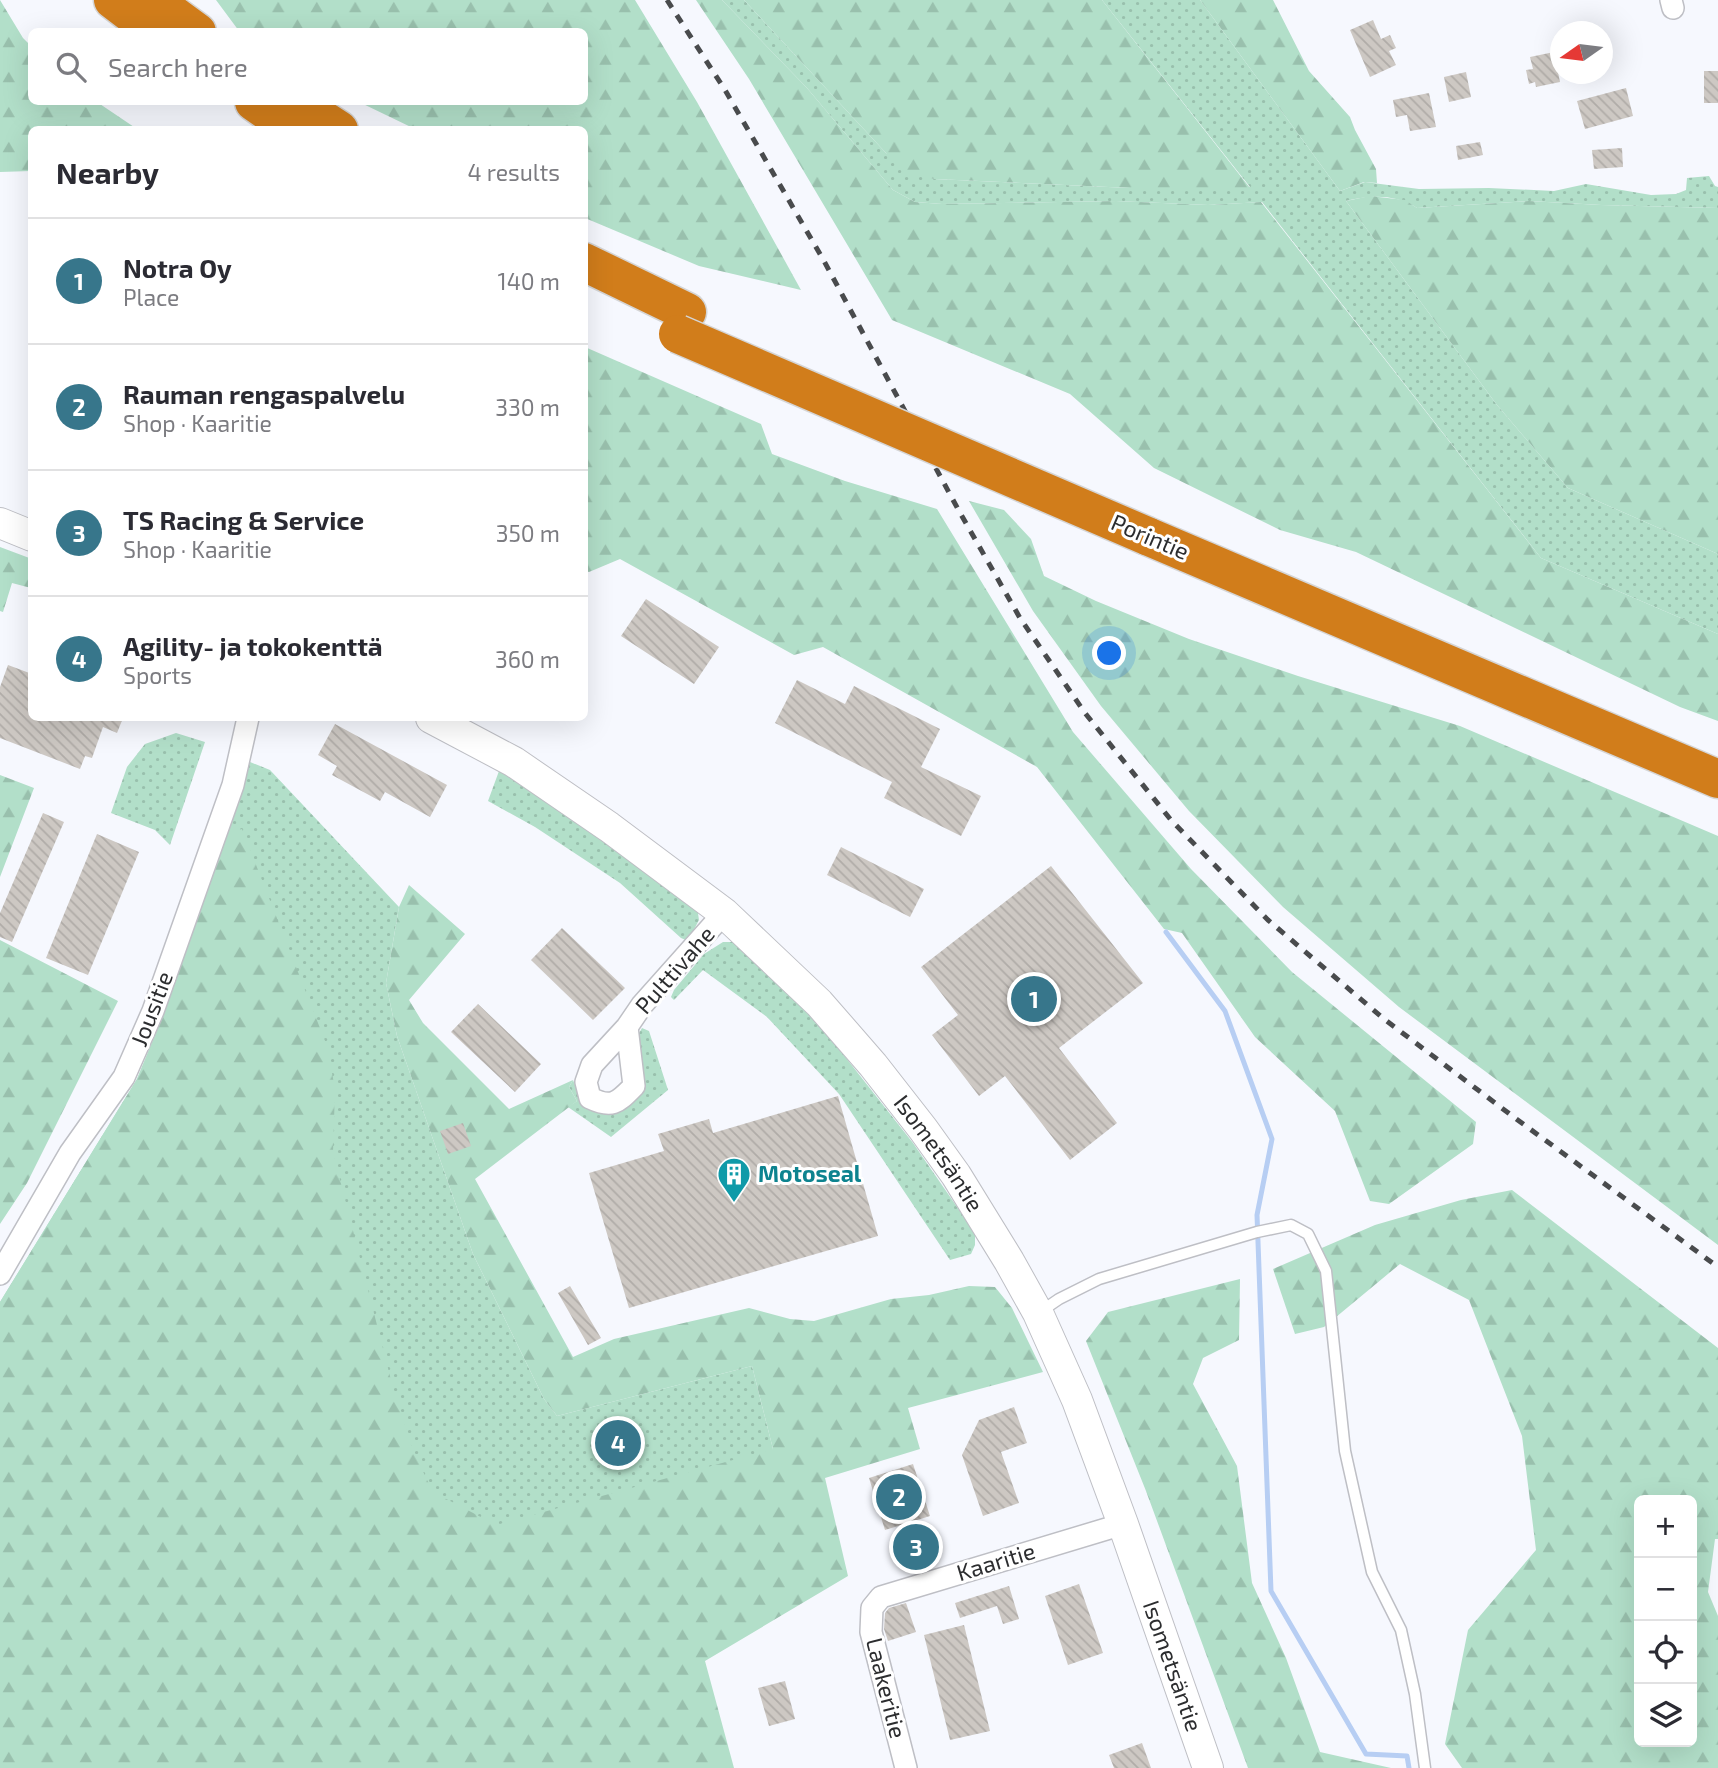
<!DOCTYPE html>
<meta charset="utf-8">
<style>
:root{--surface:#fff;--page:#f2f2f3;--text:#2b2b33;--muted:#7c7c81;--line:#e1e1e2;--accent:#37768b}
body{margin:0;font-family:"Exo 2",sans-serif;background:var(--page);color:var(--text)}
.controls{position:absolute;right:21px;bottom:21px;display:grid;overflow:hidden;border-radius:10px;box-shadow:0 7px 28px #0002}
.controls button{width:63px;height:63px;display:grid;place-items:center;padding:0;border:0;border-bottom:2px solid var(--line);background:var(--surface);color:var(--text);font:35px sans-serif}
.compass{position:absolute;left:1550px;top:21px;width:63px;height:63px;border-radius:50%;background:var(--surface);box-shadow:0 7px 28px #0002;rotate:256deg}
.you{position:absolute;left:1110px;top:654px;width:24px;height:24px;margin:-18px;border:5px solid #fff;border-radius:50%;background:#1a73e8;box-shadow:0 0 0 10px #1a73e833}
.badge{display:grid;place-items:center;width:46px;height:46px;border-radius:50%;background:var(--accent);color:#fff;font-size:23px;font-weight:700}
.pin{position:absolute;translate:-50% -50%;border:4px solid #fff;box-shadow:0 2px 7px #0006}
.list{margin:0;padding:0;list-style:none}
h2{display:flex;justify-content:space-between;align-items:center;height:91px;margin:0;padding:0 28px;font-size:30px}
h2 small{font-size:23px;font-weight:400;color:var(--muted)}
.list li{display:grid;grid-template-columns:46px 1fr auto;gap:21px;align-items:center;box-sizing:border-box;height:126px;padding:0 28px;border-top:2px solid var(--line)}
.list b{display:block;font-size:26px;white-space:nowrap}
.list p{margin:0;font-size:23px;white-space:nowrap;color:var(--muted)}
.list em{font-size:23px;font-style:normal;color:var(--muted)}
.icon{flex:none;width:38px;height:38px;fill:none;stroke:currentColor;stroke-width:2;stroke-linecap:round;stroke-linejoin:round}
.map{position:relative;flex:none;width:1718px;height:1768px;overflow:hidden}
.search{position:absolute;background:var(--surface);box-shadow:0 7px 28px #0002;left:28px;top:28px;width:560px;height:77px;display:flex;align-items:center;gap:18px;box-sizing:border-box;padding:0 24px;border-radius:10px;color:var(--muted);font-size:26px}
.panel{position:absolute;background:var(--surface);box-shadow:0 7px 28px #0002;left:28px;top:126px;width:560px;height:595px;border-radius:10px}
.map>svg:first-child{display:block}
.grass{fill:url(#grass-dots)}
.forest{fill:url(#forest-firs);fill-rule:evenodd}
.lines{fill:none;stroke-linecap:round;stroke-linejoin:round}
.stream{stroke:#b7cef3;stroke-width:5}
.building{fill:url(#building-back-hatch)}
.lane-casing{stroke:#bebfc5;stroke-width:13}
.street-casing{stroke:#bebfc5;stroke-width:24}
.secondary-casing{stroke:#bebfc5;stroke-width:32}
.highway-casing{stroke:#d5d5d5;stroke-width:41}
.lane{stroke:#fff;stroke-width:10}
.street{stroke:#fff;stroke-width:21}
.secondary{stroke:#fff;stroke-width:30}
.highway{stroke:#d17d1b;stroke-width:38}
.rail{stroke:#494b4d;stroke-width:5;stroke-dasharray:9 9;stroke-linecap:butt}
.highway-bridge-casing{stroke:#d5d5d5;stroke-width:41;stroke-linecap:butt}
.highway-bridge{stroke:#d17d1b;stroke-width:38}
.labels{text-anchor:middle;stroke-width:6;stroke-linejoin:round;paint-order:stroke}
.street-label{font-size:23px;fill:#2c2d2f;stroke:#fff}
.culture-label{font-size:23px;font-weight:bold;fill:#0d838f;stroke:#fff;text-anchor:start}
</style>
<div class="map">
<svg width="1718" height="1768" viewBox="0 0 1718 1768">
<defs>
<pattern id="grass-dots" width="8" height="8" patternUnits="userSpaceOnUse" patternTransform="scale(1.75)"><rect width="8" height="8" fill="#b2dfc9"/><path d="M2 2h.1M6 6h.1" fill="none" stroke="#99c0ad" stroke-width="1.8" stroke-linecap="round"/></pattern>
<pattern id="forest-firs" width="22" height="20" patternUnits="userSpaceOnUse" patternTransform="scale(1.75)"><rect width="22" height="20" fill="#b2dfc9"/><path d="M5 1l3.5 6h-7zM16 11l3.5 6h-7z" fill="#99c0ad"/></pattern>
<pattern id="building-back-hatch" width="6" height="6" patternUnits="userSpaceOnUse" patternTransform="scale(1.75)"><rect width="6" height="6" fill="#cdc8c3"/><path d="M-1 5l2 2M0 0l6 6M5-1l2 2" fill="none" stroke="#b0aca8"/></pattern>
</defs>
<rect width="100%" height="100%" fill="#f6f8fe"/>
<path class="grass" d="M722,0H744L886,153L934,179L1130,188L1250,187L1102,0H1200L1340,191L1365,182L1419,189L1489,188L1554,191L1586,184L1651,195L1676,194L1686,190L1687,178L1709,176L1715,186L1718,187V208L1601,205L1529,201L1417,208C1396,194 1369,195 1346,201L1497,405L1568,488L1718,554V634L1541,558L1262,202L1208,205L1115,201L942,204L915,202L893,190L807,88Z
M176,733L205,742L170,845L155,830L111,813L127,767L145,744Z
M250,762L270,770L399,907L386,983L397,1036L473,1254L544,1399L557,1416L752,1366L773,1449L695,1628L0,1302L137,1079L159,1026Z
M499,771L547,797L697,907L699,920L688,941L681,938L620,883L535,827L488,801Z
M723,942H735L784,989L824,1030L913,1143L975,1233V1245L971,1254L950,1260L839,1094L767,1017L703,970L674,1000L671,997L674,990L704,954Z
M642,1028L649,1031L668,1090L611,1137L568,1107L577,1101L569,1087L573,1080C578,1095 600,1119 617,1112C622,1111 627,1105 631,1102L638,1035Z"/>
<path class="forest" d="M0,0L23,38L31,46L32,102H97L137,129L32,130L31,171L0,172Z
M216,0H635L697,102L801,290L699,266L585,218L584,130L415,129L359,102H584V32L239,31Z
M696,0H722L807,88L893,190L915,202L942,204L1116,201L1208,205L1261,202L1541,558L1718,634V721L1680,707L1356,552L1280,530L1154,468L1070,394L892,320L749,79Z
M744,0H1102L1250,188H1130L934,179L908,173L886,153Z
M1200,0H1273L1309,71L1350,117L1355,130L1376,169L1377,183L1364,182L1340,191Z
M1370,196L1405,200L1417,208L1529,201L1601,205L1718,208V554L1568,488L1497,405L1346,201Z
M585,347L761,424L772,454L845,481L937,509L1073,732L1191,869L1292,972L1476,1122L1473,1144L1389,1204L1370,1201L1335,1111L1255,1037L1182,933L1164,929L1037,767L823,647L794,655L620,559L589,572L585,571Z
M969,501L1004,510L1031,539L1044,576L1096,601L1189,639L1298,676L1460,726L1718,836V1245L1399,1007L1283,907L1189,811L1101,706L1033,611Z
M0,547L32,559L31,588L12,583L3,612L0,611Z
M0,775L34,788L0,877Z
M242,829L327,1046L335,1089L333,1152L392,1384L413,1451L433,1492L496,1525L773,1449L752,1366L557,1416L544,1399L473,1254L397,1036L386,983L399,907L409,885L465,934L409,1000L423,1023L509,1109L573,1080L569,1087L577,1101L475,1179L573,1357L614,1339L749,1308L790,1319L814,1321L891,1299L929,1295L969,1286L995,1287L1012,1308L1043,1372L908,1408L920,1449L825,1478L848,1576L705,1661L734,1768H0V1302L137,1079L159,1026L225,833Z
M0,940L118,1001L27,1183L0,1224Z
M1512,1190L1718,1348V1539H1715L1708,1592L1718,1616V1768H1462L1445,1744L1468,1630L1536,1550L1522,1436L1469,1300L1400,1264L1324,1327L1295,1334L1273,1269L1375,1225L1461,1200ZM1639,1500H1692V1742H1639Z
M1240,1279L1239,1340L1203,1358L1193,1384L1237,1466L1252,1583L1286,1658L1320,1752L1391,1768H1248L1146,1491L1086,1341L1108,1312Z"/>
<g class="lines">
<path class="stream" d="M1166,932L1225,1011L1272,1139L1257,1215L1271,1591L1366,1754L1407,1756L1409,1768"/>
</g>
<path class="building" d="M1373,20L1381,39L1390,35L1396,48L1389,51L1396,65L1370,77L1350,30Z
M1554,52L1560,82L1536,87L1535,82L1529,84L1526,70L1533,69L1530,57Z
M1704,71H1718V103H1704Z
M1466,72L1471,97L1449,102L1444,77Z
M1626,88L1633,116L1585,129L1577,101Z
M1429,93L1436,127L1410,131L1407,115L1396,117L1393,100Z
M1480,142L1483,155L1458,160L1456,146Z
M1622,148L1623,167L1594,169L1592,150Z
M646,599L719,647L694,684L621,636Z
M8,665L32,674V718H123L117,733L103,727L92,758L85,756L80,769L0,738V687Z
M797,680L845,704L854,686L940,729L921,767L981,796L961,836L884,798L892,782L775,723Z
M335,724L447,785L430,817L385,792L380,801L332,775L337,766L318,755Z
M43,813L64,822L12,942L0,937V913Z
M97,834L139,852L88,975L46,958Z
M841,847L924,889L910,917L827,875Z
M1051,866L1143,983L1059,1048L1117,1123L1070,1160L1005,1076L979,1096L932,1035L958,1015L921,967Z
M562,928L625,988L593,1020L531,960Z
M478,1004L541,1064L515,1092L451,1032Z
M838,1096L878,1236L629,1308L589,1173L664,1151L658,1134L709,1119L713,1133Z
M463,1123L471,1146L448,1154L440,1131Z
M570,1286L601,1338L588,1345L558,1293Z
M1014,1407L1027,1443L1001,1452L1019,1503L983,1516L962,1455L979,1420Z
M913,1464L930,1516L885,1530L869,1478Z
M1079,1584L1103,1653L1068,1665L1045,1596Z
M1009,1586L1019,1619L1003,1624L997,1606L960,1618L955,1603Z
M906,1603L916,1632L888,1641L884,1629L885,1613L889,1608Z
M964,1625L990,1731L950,1740L924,1635Z
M785,1681L795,1719L769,1726L758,1688Z
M1142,1743L1151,1768H1114L1109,1755Z"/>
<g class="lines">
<defs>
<path id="lane" d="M1040,1312L1059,1299L1099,1279L1257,1232L1291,1225L1308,1234L1326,1271L1345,1451L1372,1572L1401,1630L1415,1694L1425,1768"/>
<path id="street" d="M1671,0L1673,8
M627,1027L634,1086C618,1102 613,1109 590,1098L586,1082L592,1065L627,1027L642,1005L724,913
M0,1274L70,1153L124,1077L153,1011L233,785L248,718
M906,1768L871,1632L872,1608L881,1597L1123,1524"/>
<g id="secondary">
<path d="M0,523L32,536"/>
<path id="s1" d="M431,718L514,762L609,827L724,913L819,1003L873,1065L923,1129L956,1175L1009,1261L1038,1313L1077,1400L1123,1524L1208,1768"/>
</g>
<path id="highway" d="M113,0L155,32
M153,0L197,32
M254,102L294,130
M296,102L339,130
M584,262L687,312
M1147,536L1718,779"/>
</defs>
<use href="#lane" class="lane-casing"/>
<use href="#street" class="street-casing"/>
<use href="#secondary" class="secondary-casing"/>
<use href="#highway" class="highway-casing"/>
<use href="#lane" class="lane"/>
<use href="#street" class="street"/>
<use href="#secondary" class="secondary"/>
<use href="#highway" class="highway"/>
<path class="rail" d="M667,0L725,90L824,261L959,511L1020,618L1085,713L1171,820L1268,920L1384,1019L1515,1118L1718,1267"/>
<defs>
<path id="highway-bridge" d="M678,334L1147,536"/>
</defs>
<use href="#highway-bridge" class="highway-bridge-casing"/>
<use href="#highway-bridge" class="highway-bridge"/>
</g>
<defs>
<symbol id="building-pin" viewBox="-11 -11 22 30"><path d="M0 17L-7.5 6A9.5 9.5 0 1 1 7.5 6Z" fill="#0f9aa8" stroke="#fff"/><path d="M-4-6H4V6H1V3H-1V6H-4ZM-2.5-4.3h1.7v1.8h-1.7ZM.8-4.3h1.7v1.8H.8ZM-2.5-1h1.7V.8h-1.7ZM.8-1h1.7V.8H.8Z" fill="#fff"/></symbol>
</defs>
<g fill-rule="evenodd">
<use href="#building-pin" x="715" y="1155" width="38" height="52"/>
</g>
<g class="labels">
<g class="street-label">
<text transform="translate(1150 537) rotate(23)" y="8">Porintie</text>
<text transform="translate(675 970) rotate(-49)" y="8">Pulttivahe</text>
<text transform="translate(152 1009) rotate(-69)" y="8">Jousitie</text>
<text dy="8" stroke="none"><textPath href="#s1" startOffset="676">Isometsäntie</textPath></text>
<text transform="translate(996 1562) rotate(-17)" y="8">Kaaritie</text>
<text dy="8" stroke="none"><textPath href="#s1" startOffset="1242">Isometsäntie</textPath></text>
<text transform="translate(886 1688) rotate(76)" y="8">Laakeritie</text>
</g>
<g class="culture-label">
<text x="758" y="1182">Motoseal</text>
</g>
</g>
</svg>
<div class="controls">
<button>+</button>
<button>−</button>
<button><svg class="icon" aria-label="locate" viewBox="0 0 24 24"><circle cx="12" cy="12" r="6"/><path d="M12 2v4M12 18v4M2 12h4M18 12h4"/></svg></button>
<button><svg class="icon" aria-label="layers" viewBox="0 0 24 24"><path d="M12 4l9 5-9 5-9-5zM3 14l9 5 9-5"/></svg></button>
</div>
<svg class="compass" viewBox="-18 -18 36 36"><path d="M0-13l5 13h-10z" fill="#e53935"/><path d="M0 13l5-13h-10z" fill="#7c7c81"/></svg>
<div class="you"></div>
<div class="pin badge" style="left:1034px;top:999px">1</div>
<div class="pin badge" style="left:899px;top:1497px">2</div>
<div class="pin badge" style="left:916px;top:1547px">3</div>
<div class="pin badge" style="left:618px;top:1443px">4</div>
<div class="search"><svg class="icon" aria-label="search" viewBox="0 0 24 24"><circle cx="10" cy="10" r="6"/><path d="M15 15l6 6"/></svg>Search here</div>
<section class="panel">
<h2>Nearby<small>4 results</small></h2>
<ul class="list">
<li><span class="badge">1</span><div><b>Notra Oy</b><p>Place</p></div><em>140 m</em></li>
<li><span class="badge">2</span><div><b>Rauman rengaspalvelu</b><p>Shop · Kaaritie</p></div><em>330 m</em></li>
<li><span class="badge">3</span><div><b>TS Racing &amp; Service</b><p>Shop · Kaaritie</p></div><em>350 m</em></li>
<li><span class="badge">4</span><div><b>Agility- ja tokokenttä</b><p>Sports</p></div><em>360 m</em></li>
</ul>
</section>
</div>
